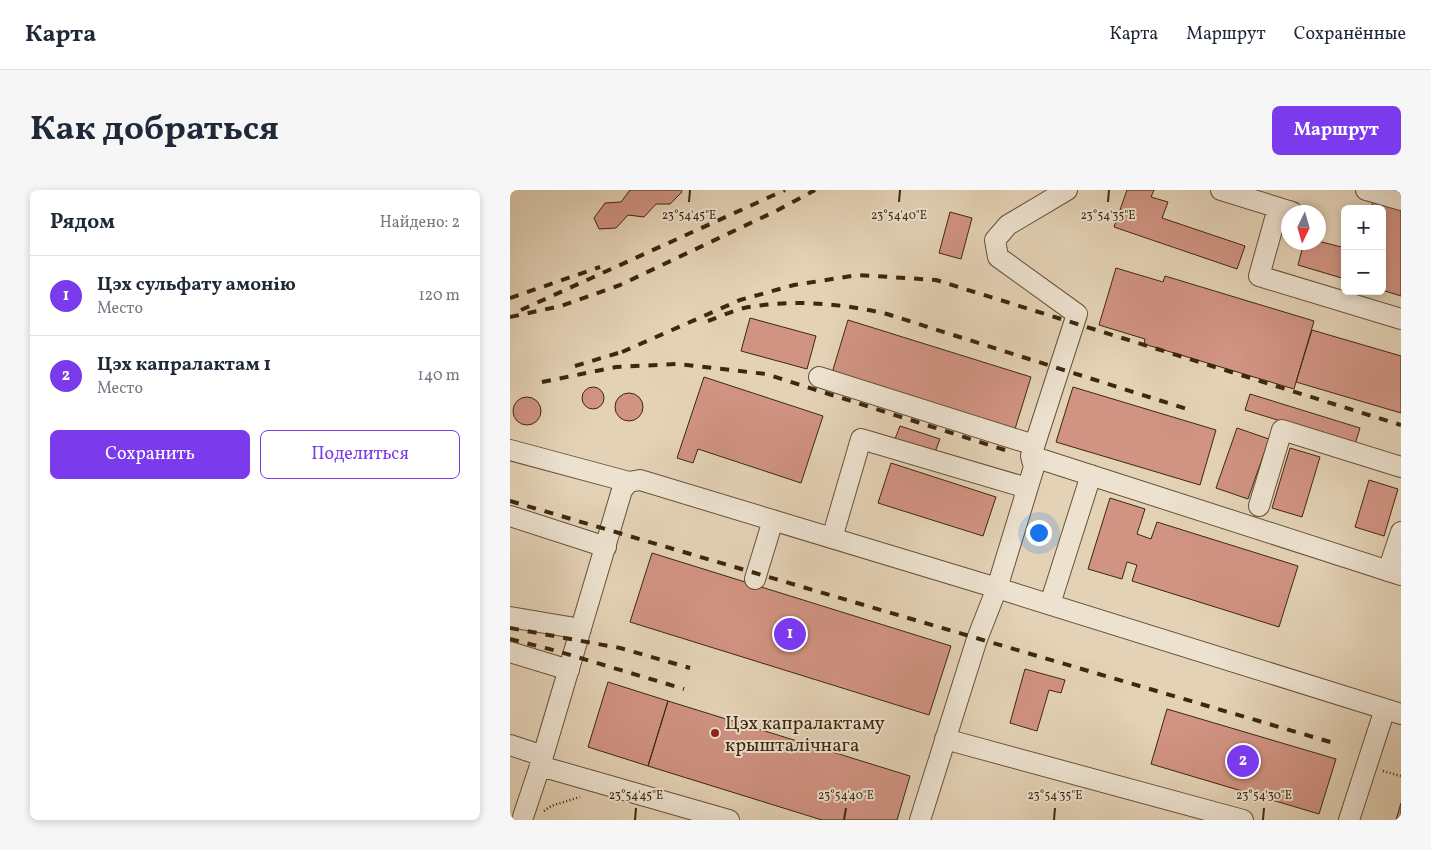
<!DOCTYPE html>
<html lang="ru">
<meta charset="utf-8">
<style>
:root{--surface:#fff;--page:#f6f6f7;--text:#1f2937;--muted:#747a83;--line:#e0e1e3;--accent:#7c3aed}
body{margin:0;font-family:Vollkorn,serif;background:var(--page);color:var(--text)}
.controls{position:absolute;right:15px;top:15px;display:grid;overflow:hidden;border-radius:8px;box-shadow:0 2px 8px #0003}
.controls button{width:45px;height:45px;display:grid;place-items:center;padding:0;border:0;border-bottom:1px solid var(--line);background:var(--surface);color:var(--text);font:25px sans-serif}
.compass{position:absolute;left:771px;top:15px;width:45px;height:45px;border-radius:50%;background:var(--surface);box-shadow:0 2px 8px #0003;rotate:185deg}
.you{position:absolute;left:528px;top:342px;width:18px;height:18px;margin:-12px;border:4px solid #fff;border-radius:50%;background:#1a73e8;box-shadow:0 0 0 8px #1a73e833}
.badge{display:grid;place-items:center;width:32px;height:32px;border-radius:50%;background:var(--accent);color:#fff;font-size:16px;font-weight:700}
.pin{position:absolute;translate:-50% -50%;border:2px solid #fff;box-shadow:0 1px 5px #0006}
.list{margin:0;padding:0;list-style:none}
h2{display:flex;justify-content:space-between;align-items:center;height:65px;margin:0;padding:0 20px;font-size:21px}
h2 small{font-size:16px;font-weight:400;color:var(--muted)}
.list li{display:grid;grid-template-columns:32px 1fr auto;gap:15px;align-items:center;box-sizing:border-box;height:80px;padding:0 20px;border-top:1px solid var(--line)}
.list b{display:block;font-size:19px;white-space:nowrap}
.list p{margin:0;font-size:16px;white-space:nowrap;color:var(--muted)}
.list em{font-size:16px;font-style:normal;color:var(--muted)}
.actions{display:flex;gap:10px;padding:15px 20px}
.actions a{flex:1;padding:11px 0;border:1px solid var(--accent);border-radius:8px;text-align:center;font-size:18px;color:var(--accent)}
.actions .main{background:var(--accent);color:#fff}
.map{position:relative;flex:none;width:891px;height:630px;overflow:hidden;border-radius:8px}
header{display:flex;align-items:center;gap:30px;box-sizing:border-box;height:70px;padding:0 25px;background:var(--surface);border-bottom:1px solid var(--line)}
header strong{font-size:24px}
nav{display:flex;gap:28px;margin-inline-start:auto;font-size:18px}
.intro{display:flex;align-items:center;justify-content:space-between;box-sizing:border-box;height:120px;padding:0 30px}
h1{margin:0;font-size:35px}
.button{padding:12px 22px;border-radius:8px;background:var(--accent);color:#fff;font-size:18px;font-weight:700}
main{display:flex;gap:30px;padding:0 30px}
aside{flex:1;background:var(--surface);border-radius:8px;box-shadow:0 2px 8px #0003}
.map>svg:first-child{display:block}
.building{fill:#d19382;stroke:#3c280c}
.lines{fill:none;stroke-linecap:round;stroke-linejoin:round}
.minor-casing{stroke:#665236;stroke-width:22}
.path{stroke:#3c280c;stroke-width:2.5;stroke-dasharray:1 2.5;stroke-linecap:butt}
.minor{stroke:#ede2d0;stroke-width:20}
.rail{stroke:#3c280c;stroke-width:4;stroke-dasharray:9 9;stroke-linecap:butt}
.ticks{fill:none;stroke:#3c280c;stroke-width:2}
.poi-dot{fill:#8f2418;stroke:#ede2d0;stroke-width:2}
.labels{text-anchor:middle;stroke-width:4;stroke-linejoin:round;paint-order:stroke}
.poi-label{font-size:19px;fill:#3c280c;stroke:#ede2d0;text-anchor:start}
.ticks-label{font-size:12px;text-anchor:middle;fill:#3c280c;stroke:#ede2d0;stroke-width:4;stroke-linejoin:round;paint-order:stroke}
</style>
<header>
<strong>Карта</strong>
<nav><a>Карта</a><a>Маршрут</a><a>Сохранённые</a></nav>
</header>
<div class="intro"><h1>Как добраться</h1><a class="button">Маршрут</a></div>
<main>
<aside>
<h2>Рядом<small>Найдено: 2</small></h2>
<ul class="list">
<li><span class="badge">1</span><div><b>Цэх сульфату амонію</b><p>Место</p></div><em>120 m</em></li>
<li><span class="badge">2</span><div><b>Цэх капралактам 1</b><p>Место</p></div><em>140 m</em></li>
</ul>
<div class="actions"><a class="main">Сохранить</a><a>Поделиться</a></div>
</aside>
<div class="map">
<svg width="891" height="630" viewBox="0 0 891 630">
<rect width="100%" height="100%" fill="#e4d2b6"/>
<filter id="stains"><feTurbulence type="fractalNoise" baseFrequency=".004" numOctaves="4"/><feColorMatrix values="0 0 0 0 .2 0 0 0 0 .09 0 0 0 0 .02 0 0 0 .5 -.17"/></filter>
<radialGradient id="worn" r=".72"><stop offset=".6" stop-color="#630" stop-opacity="0"/><stop offset="1" stop-color="#630" stop-opacity=".3"/></radialGradient>
<path class="building" d="M120,0H171L172,2L160,14H146L134,27L118,25L106,38L89,39L84,28L95,13L111,12Z
M617,0H644L641,7L658,12L652,28L735,56L727,79L604,37Z
M863,11L891,20V106L872,100V19H861Z
M440,22L462,28L451,69L429,63Z
M808,51L835,58V89L788,75L794,52H808Z
M606,78L653,92L655,86L804,131L784,199L634,154L635,149L589,135Z
M240,128L306,146L297,179L231,161Z
M338,130L521,187L505,239L322,183Z
M802,140L891,166V223L786,192Z
M194,187L313,226L291,293L188,259L183,273L167,268Z
M563,197L706,240L690,295L546,252Z
M72 208a11 11 0 1 1 22 0a11 11 0 1 1-22 0Z
M105 217a14 14 0 1 1 28 0a14 14 0 1 1-28 0Z
M740,204L850,238L845,254L735,220Z
M3 221a14 14 0 1 1 28 0a14 14 0 1 1-28 0Z
M390,236L430,249L425,262L385,249Z
M727,238L759,249L738,309L706,298Z
M780,258L810,267L792,327L762,318Z
M381,273L486,307L473,346L368,313Z
M859,290L888,299L874,346L845,337Z
M600,308L635,319L627,344L641,349L647,332L788,376L769,437L622,391L627,375L617,372L612,389L578,379Z
M142,363L441,456L419,525L120,432Z
M515,479L555,490L551,503L539,500L527,541L500,533Z
M98,492L158,511L138,576L78,557Z
M158,511L400,586L387,630H312L138,576Z
M657,519L826,569L809,624L641,574Z
M891,613V630H886Z"/>
<g class="lines">
<defs>
<path id="minor" d="M711,0L782,22
M856,0L891,10
M768,18L749,86L891,129
M309,187L524,255
M0,260L119,292L130,290L487,398L891,524
M521,266L891,385
M749,316L772,240L891,277
M0,326L96,357
M322,348L351,249L517,298
M878,381L891,342
M245,389L263,330
M540,414L581,285
M0,427L71,439
M0,462L59,480
M435,549L733,630
M0,555L33,566
M30,576L219,630
M12,630L30,576L112,300L119,292
M410,630L467,449L487,398L524,277L521,266L567,124L488,67L485,50L498,35L557,0
M839,630L875,519"/>
</defs>
<use href="#minor" class="minor-casing"/>
<path class="path" d="M873,581L891,586
M34,621L41,616L70,607"/>
<use href="#minor" class="minor"/>
<path class="rail" d="M0,108L90,77
M11,120L275,0
M0,127L51,116L110,95L268,20L305,0
M198,131C209,127 222,121 234,118C282,109 330,113 377,124L680,220
M112,162L230,110L284,95L348,85L426,90L891,235
M65,176L118,160
M32,192L106,177L167,174L256,184L495,260
M0,311L827,554
M0,438L110,458L180,478
M0,449L47,461L174,499"/>
</g>
<path class="ticks" d="M179,12L180,0M389,12L390,0M598,12L599,0M125,630L126,618M334,630L336,618M544,630L545,618M753,630L754,618"/>
<circle class="poi-dot" cx="205" cy="543" r="5"/>
<g class="labels">
<g class="poi-label">
<text x="215" y="539">Цэх капралактаму<tspan x="215" dy="22">крышталічнага</tspan></text>
</g>
</g>
<g class="ticks-label">
<text x="179" y="29">23°54'45"E</text>
<text x="389" y="29">23°54'40"E</text>
<text x="598" y="29">23°54'35"E</text>
<text x="126" y="609">23°54'45"E</text>
<text x="336" y="609">23°54'40"E</text>
<text x="545" y="609">23°54'35"E</text>
<text x="754" y="609">23°54'30"E</text>
</g>
<rect width="100%" height="100%" filter="url(#stains)"/>
<rect width="100%" height="100%" fill="url(#worn)"/>
</svg>
<div class="controls">
<button>+</button>
<button>−</button>
</div>
<svg class="compass" viewBox="-18 -18 36 36"><path d="M0-13l5 13h-10z" fill="#e53935"/><path d="M0 13l5-13h-10z" fill="#747a83"/></svg>
<div class="you"></div>
<div class="pin badge" style="left:280px;top:444px">1</div>
<div class="pin badge" style="left:733px;top:571px">2</div>
</div>
</main>
